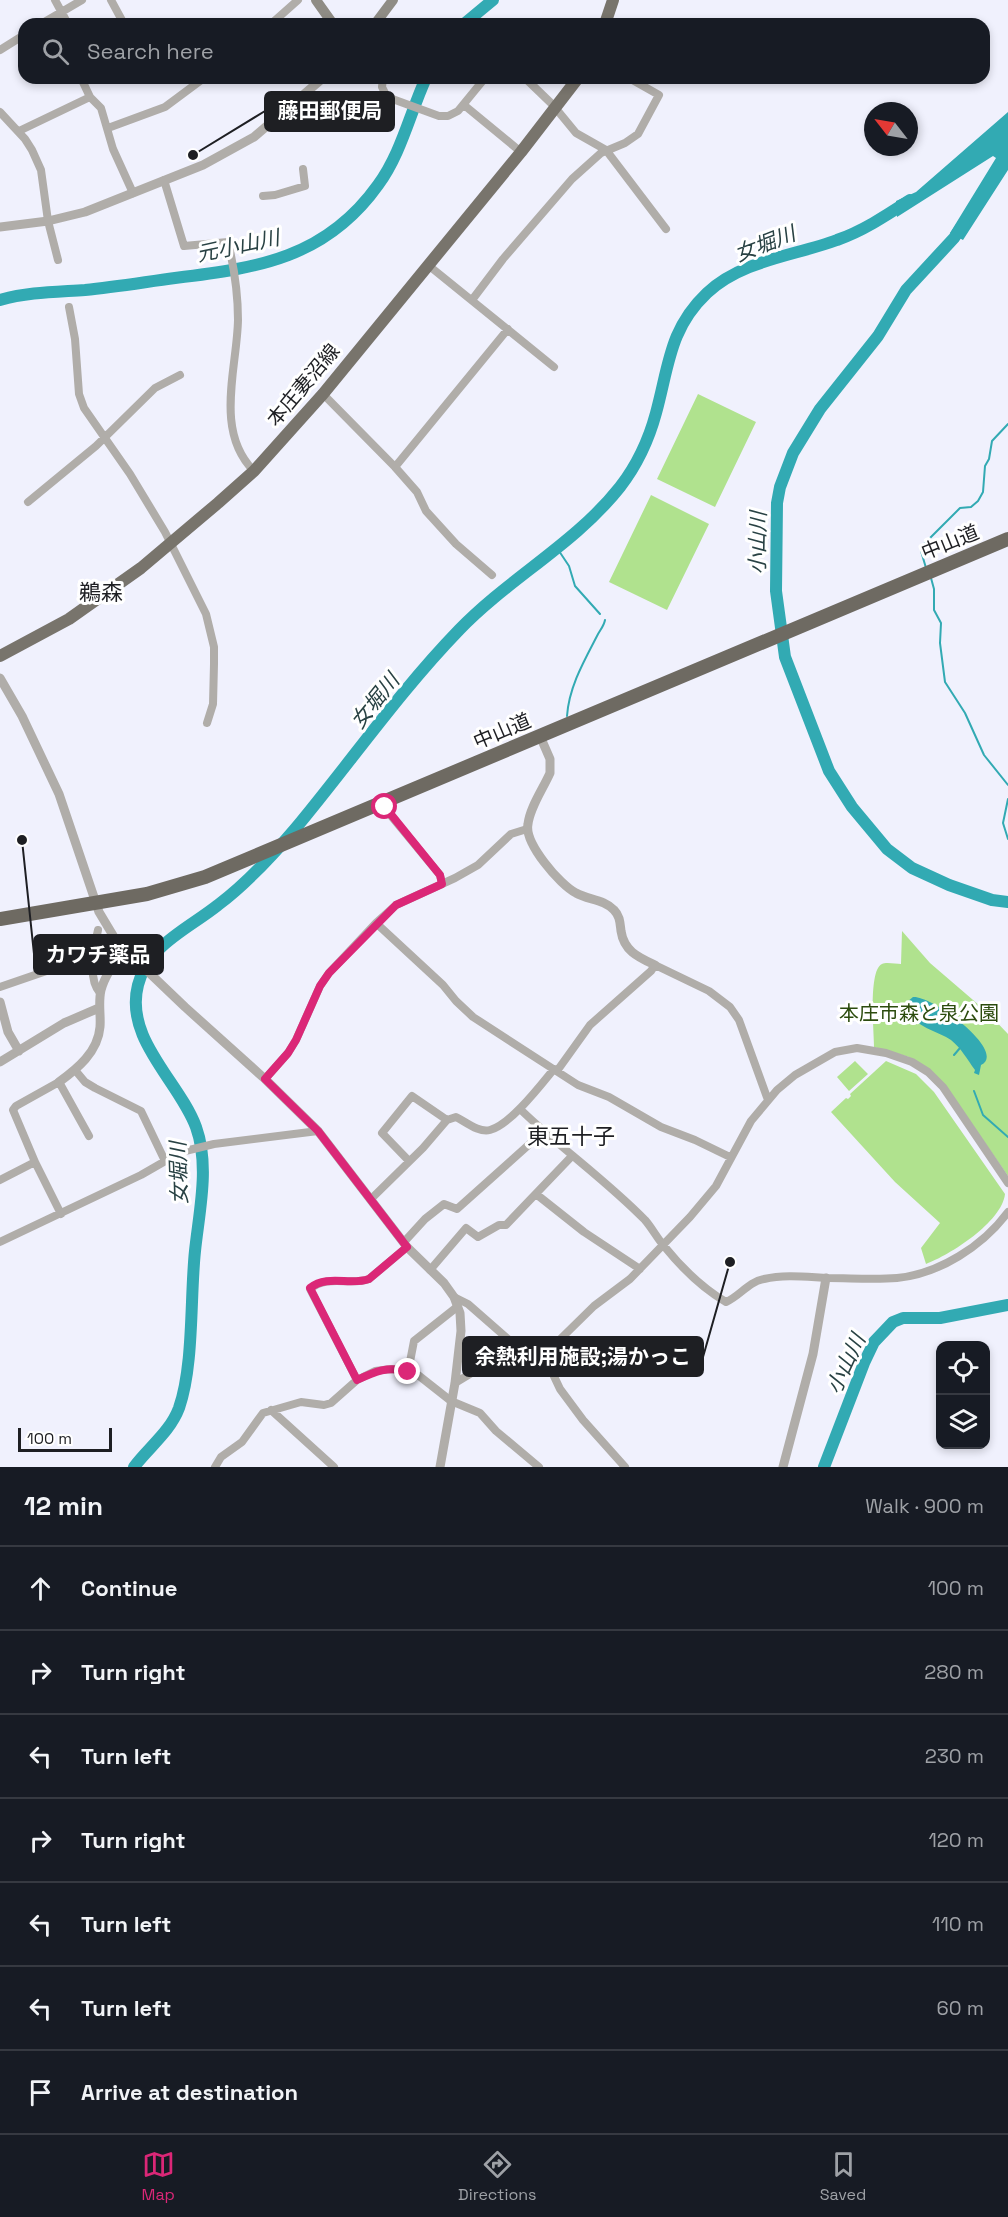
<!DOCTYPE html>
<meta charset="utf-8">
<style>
:root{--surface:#171b24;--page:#20242c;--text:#f1f3f6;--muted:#9ea1a6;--line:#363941;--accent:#db2777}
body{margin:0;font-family:"Space Grotesk","Noto Sans JP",sans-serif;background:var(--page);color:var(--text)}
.controls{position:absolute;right:18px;bottom:18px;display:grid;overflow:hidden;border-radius:12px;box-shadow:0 3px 9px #0003}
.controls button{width:54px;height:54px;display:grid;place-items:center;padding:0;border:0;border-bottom:2px solid var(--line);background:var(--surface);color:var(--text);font:30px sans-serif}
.compass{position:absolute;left:864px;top:102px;width:54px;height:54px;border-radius:50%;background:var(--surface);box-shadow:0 3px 9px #0003;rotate:301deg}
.scale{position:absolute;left:18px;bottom:15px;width:94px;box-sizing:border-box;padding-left:6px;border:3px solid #1e1f23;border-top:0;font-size:16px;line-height:21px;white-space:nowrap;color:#1e1f23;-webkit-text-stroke:4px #fff;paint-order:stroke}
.stop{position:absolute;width:18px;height:18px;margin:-14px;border:4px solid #db2777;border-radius:50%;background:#fff}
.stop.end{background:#db2777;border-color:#fff;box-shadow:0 2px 6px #0008}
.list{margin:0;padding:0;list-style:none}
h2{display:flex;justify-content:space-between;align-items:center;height:78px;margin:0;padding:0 24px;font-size:26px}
h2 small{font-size:20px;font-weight:400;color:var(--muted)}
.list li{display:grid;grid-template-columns:39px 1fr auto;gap:18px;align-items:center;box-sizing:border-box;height:84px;padding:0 24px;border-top:2px solid var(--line)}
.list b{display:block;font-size:22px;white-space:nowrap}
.list em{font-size:20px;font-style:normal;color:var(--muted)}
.icon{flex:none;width:33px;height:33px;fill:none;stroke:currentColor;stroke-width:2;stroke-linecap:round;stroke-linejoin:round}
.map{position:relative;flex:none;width:1008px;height:1467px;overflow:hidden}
.search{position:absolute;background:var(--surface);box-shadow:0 3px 9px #0003;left:18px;right:18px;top:18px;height:66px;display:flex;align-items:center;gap:15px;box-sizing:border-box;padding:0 21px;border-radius:18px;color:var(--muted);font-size:22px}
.sheet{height:666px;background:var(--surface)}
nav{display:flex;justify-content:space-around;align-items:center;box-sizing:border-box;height:84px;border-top:2px solid var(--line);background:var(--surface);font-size:16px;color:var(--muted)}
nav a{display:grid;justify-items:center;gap:3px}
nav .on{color:var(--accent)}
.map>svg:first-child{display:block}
.green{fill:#b0e28e}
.water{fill:#32aab3}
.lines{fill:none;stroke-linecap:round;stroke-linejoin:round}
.stream{stroke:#32aab3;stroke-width:2}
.river{stroke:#32aab3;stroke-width:12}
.minor{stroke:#b0ada9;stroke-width:8}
.tertiary{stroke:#b0ada9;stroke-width:9}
.secondary{stroke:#8f8c85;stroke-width:10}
.primary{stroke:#78746c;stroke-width:12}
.trunk{stroke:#6e6a62;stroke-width:14}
.route{stroke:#db2777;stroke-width:8}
.labels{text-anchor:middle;stroke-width:6;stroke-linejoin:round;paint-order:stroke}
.street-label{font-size:20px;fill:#1e1f23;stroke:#fff}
.park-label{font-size:20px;fill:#2c4c0e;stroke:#fff}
.water-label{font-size:21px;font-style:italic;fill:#294244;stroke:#fff}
.quarter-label{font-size:22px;fill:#1e1f23;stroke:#fff}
.leader{fill:none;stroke:#1e1f23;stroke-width:2}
.callout-dot{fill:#1e1f23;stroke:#fff;stroke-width:2}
.callout{fill:#1e1f23;stroke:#1e1f23;stroke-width:2}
.callout-label{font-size:21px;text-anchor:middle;font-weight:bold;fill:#fff}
</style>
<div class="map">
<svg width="1008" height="1467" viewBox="0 0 1008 1467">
<rect width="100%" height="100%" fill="#f0f1fd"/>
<path class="green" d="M698,394L756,422L715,507L657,479Z
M651,495L709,524L667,610L609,582Z
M902,931L930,963L987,1012L1008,1034V1176L944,1084L909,1057L874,1047C874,1033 868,970 882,964C886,962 896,964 901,964Z
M855,1061L868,1074L849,1091L837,1077Z
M886,1061L916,1074L934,1092L1005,1194C1002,1222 950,1255 926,1264L921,1248L940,1223L895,1182L831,1112L846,1098L848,1099L851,1096L850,1094Z"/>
<path class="water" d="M1008,112V170L963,240L950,233L996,158L993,156L897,217L896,201L916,192Z
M913,997C932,995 1008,1052 981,1065L979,1075L974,1073L975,1070C967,1059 961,1048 951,1040C935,1029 908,1027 907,1002Z"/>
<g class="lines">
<path class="stream" d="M557,548L569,566L575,586L600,614
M926,568L921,551L924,544L960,508L971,507L978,501L983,492L985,466L989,459L992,441L1008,424
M931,578L934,589V610L941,623L940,643L945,682L965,713L984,755L1008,785
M567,716C569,687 584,661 597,636C600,630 604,626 605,620
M1008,799L1003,823L1008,839
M954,1055L960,1048
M974,1091L983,1115L1008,1137"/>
<path class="river" d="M464,24L493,0
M964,223L954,238L906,290L878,336L820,409L793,453L780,487L777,503L776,591L785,657L829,771L852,807L887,849L912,868L949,885L992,900L1008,902
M0,300C28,292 56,292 85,290C115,287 145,282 175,278C258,268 326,258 378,185C401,154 410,113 426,78
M134,1467C149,1447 170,1432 179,1408C194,1365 190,1298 195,1251C199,1212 210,1166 196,1127C179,1081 124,1039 138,985C148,945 188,929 218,905C246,884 272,856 295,829C350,763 399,692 459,630C509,578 575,544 620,487C637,465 649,439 656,413C669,366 669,329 707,293C742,260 794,256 837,240C863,231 887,215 910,200
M824,1467L864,1363L874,1342L893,1322L903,1318H940L1008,1305"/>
<path class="minor" d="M55,0L68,24
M111,0L124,24
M41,24L82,0
M271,24L298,0
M0,50L24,35
M81,78L90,97L101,108L113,149L133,193
M383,78L382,87L387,97L439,116H448L458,111L485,78
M525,78L553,105L576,133L606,150L666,229
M464,105L521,152
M0,112L25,139L32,150L41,170L48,221L58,260
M108,128L165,107L204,78
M19,131L90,97
M164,180L184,246L228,242C234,267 238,294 238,320C237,369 214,431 254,471
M263,196L275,195L305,186L303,169
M428,265L554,367
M472,300L503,259L572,179L601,153L625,143L638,134L659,95L629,78
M69,307L75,339L79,394L84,408L130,474L165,532L206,614L214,647V664L213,704L207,723
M323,394L395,467L417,492L426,511L456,544L492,575
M395,467L508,329
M28,502L96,446L155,388L180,375
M382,802L387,811L440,875L442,884
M376,923L443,985L456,1001L473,1017L578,1085L609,1097L661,1127L695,1140L730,1157
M98,930C94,947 87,979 100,993
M0,987L93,955
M75,1070L85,1082L95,1088L141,1111L165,1161
M557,1071L590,1025L651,971L655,965L709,991L730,1007L739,1020L768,1100
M265,1079L288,1053L296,1040L320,986L329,973L376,923L396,905L455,878L478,865L511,834L527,829
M520,1109C560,1148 606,1180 645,1220C652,1228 657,1238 664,1246C681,1267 702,1288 726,1302C740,1296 748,1282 764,1279C785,1274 807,1277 828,1278C850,1278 874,1280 897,1278C939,1274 983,1246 1008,1212
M409,1161L382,1133L412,1096L447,1120
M0,1180L35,1162
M536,1194L584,1232L640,1269
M371,1199L423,1148L447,1120L456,1117C466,1122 479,1133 490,1130C511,1124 540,1086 554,1069
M61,1214L35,1162L13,1110L16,1106L59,1082L89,1136
M0,1242L141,1175L181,1152L214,1144L318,1131
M404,1242L425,1219L444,1204L457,1209L543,1132
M430,1270L466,1228L478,1237L499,1225H506L572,1156
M454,1297L468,1304L516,1346L539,1360L552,1372L560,1389L583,1420L625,1467
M539,1360L594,1306L630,1279L690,1217L716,1186L751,1121L777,1090L795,1075L835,1052L857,1048L886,1053L912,1062L928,1072L943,1087L1008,1183
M408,1372L414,1341L457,1307
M357,1380L310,1289C328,1274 350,1286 369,1279L407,1247
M455,1383L516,1346
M271,1410L334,1467
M215,1467L221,1457L242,1442L263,1413L301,1402L324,1405L331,1403L357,1380L375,1371L391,1369L404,1370L418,1375L451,1401L480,1413L496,1431L539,1467"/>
<path class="tertiary" d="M0,227L48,221L85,212L203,165L254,137L323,78
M0,678L22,716L59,794L99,912L117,942L185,1007L265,1079L318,1131L407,1247L444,1283L454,1297L460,1313L461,1331L455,1383L440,1467
M540,736L550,759V773C543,789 530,807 528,824C524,843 560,885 576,893C588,900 604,899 614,910C620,916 620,923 621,931C624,951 638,957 655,965
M0,1002L8,1032L19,1051
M0,1062L64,1023L99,1008
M59,1082C77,1069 98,1052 100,1027C101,1015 98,1003 101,990C105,975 115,962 124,949
M783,1467L813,1354L826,1278"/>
<path class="secondary" d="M316,0L333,24
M375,24L393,0"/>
<path class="primary" d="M605,24L613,0
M0,656L69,619L141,568L218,503L254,471L323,394L521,152L578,78"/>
<path class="trunk" d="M0,919L147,894L205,877L1008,539"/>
</g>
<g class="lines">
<path class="route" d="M385,807L440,875L442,884L396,905L329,973L320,986L296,1040L288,1053L265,1079L318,1131L407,1247L369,1279C350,1286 328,1274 310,1288L357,1380C374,1372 389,1365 408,1372"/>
</g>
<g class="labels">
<g class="street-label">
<text transform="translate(303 385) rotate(-50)" y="7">本庄妻沼線</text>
<text transform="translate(950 542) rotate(-22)" y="7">中山道</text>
<text transform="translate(502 731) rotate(-23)" y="7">中山道</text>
</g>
<g class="park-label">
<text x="919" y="1020">本庄市森と泉公園</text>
</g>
<g class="water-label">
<text transform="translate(765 244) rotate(-21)" y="7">女堀川</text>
<text transform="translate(238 246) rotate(-12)" y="7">元小山川</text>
<text transform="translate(758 543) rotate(-89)" y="7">小山川</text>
<text transform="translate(375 701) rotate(-51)" y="7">女堀川</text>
<text transform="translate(179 1173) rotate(-92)" y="7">女堀川</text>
<text transform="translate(846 1364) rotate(-65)" y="7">小山川</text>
</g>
<g class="quarter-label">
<text x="101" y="600">鵜森</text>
<text x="571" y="1144">東五十子</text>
</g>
</g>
<path class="leader" d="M193 155L265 111M22 840L34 954M730 1262L703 1357"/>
<g class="callout-dot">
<circle cx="193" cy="155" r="6"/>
<circle cx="22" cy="840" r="6"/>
<circle cx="730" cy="1262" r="6"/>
</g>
<g class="callout">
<rect x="265" y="92" width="129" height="39" rx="6"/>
<rect x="34" y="935" width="129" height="39" rx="6"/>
<rect x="463" y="1337" width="240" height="39" rx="6"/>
</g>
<g class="callout-label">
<text x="330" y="118">藤田郵便局</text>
<text x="98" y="962">カワチ薬品</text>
<text x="583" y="1364">余熱利用施設;湯かっこ</text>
</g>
</svg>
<div class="controls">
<button><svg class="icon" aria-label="locate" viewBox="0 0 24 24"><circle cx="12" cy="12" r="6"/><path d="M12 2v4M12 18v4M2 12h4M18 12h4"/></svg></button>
<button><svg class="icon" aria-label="layers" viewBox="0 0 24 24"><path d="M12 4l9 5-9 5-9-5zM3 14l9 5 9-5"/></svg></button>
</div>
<svg class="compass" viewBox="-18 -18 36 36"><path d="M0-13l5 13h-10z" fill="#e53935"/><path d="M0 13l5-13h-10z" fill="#9ea1a6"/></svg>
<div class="scale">100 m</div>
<div class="stop" style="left:385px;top:807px"></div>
<div class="stop end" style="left:408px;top:1372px"></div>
<div class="search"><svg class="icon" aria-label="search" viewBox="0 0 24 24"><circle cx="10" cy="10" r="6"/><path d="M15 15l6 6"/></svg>Search here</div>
</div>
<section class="sheet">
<h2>12 min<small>Walk · 900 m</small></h2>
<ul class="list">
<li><svg class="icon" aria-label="ahead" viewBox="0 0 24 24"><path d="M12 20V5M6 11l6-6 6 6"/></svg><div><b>Continue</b></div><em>100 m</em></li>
<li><svg class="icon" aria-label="right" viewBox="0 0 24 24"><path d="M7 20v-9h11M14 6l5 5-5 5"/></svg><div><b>Turn right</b></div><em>280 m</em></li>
<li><svg class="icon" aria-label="left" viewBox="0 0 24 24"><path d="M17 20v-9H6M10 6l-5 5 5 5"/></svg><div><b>Turn left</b></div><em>230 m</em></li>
<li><svg class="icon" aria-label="right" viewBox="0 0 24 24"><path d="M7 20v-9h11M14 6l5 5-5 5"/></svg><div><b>Turn right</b></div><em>120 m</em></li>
<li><svg class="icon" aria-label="left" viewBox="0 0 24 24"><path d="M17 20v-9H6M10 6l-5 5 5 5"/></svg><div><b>Turn left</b></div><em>110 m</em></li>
<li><svg class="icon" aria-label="left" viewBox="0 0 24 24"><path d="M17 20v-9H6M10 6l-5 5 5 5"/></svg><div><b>Turn left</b></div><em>60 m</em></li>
<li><svg class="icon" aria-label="arrive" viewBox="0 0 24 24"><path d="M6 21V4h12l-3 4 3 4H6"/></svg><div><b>Arrive at destination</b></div></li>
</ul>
</section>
<nav>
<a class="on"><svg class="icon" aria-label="map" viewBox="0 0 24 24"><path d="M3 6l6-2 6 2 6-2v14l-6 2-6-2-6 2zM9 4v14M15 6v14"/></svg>Map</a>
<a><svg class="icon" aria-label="directions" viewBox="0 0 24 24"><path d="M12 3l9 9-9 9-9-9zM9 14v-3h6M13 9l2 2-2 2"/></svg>Directions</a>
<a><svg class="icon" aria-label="saved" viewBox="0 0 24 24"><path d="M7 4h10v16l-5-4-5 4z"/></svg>Saved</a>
</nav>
